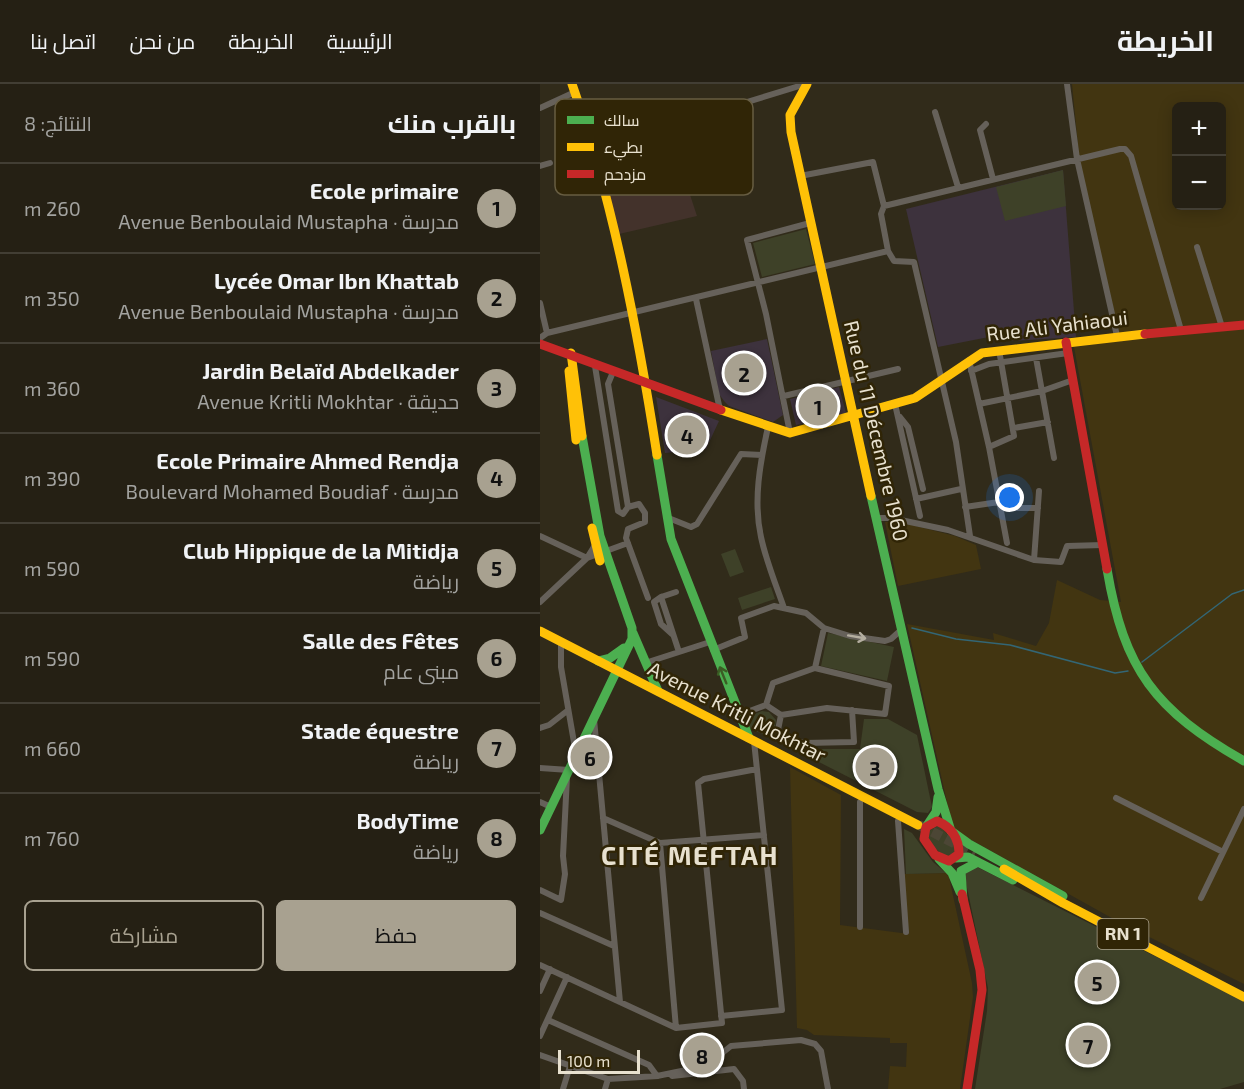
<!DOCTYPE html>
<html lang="ar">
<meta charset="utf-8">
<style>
:root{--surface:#252014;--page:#312d22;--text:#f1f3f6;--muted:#a3a3a0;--line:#423e34;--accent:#a8a190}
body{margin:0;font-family:"Exo 2",Cairo,sans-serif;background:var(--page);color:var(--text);direction:rtl}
.controls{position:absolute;right:18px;top:18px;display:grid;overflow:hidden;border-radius:9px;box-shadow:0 3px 15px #0003}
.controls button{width:54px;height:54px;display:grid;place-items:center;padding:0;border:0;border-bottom:2px solid var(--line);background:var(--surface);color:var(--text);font:30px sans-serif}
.scale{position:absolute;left:18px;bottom:15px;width:82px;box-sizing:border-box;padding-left:6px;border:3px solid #e8e1cf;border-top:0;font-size:16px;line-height:21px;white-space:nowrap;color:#e8e1cf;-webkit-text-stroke:4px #302506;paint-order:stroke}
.you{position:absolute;left:470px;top:414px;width:21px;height:21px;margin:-15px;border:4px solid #fff;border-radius:50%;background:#1a73e8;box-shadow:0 0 0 9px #1a73e833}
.badge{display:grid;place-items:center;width:39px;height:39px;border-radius:50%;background:var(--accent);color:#111;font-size:20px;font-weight:700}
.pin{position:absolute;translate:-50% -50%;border:3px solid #fff;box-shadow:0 2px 6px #0006}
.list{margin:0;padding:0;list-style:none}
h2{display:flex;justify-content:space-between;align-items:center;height:78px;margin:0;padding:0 24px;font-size:26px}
h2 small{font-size:20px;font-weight:400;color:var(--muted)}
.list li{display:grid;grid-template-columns:39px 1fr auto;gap:18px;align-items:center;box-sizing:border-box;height:90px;padding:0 24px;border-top:2px solid var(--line)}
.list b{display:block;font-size:22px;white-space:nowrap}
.list p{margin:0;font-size:20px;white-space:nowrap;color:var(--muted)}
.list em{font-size:20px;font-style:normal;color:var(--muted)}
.actions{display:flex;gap:12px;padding:18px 24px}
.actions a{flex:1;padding:14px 0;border:2px solid var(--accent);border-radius:9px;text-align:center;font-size:21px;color:var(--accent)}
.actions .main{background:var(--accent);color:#111}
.map{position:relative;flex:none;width:704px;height:1005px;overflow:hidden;direction:ltr}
header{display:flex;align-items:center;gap:36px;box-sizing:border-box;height:84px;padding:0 30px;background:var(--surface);border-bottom:2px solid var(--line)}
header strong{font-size:28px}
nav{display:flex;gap:33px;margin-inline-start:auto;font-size:21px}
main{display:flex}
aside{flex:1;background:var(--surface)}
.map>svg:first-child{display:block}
.built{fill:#423511;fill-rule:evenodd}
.education{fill:#3d323d}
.medical{fill:#43322b}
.green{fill:#3e4128}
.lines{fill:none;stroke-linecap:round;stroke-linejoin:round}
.stream{stroke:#336675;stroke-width:1.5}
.primary-tunnel{stroke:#4c4635;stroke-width:10;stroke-dasharray:10 5;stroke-linecap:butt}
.street{stroke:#66615a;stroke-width:6}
.fast{stroke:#4caf50;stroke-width:9}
.slow{stroke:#ffc107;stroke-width:9}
.jam{stroke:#c62828;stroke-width:9}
.oneway{stroke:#b4aea0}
.oneway2{stroke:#3b5c24}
.labels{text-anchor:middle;stroke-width:5;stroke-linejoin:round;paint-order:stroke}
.shield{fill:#302506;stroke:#b1a993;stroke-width:1.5}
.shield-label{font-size:18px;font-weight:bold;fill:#e8e1cf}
.street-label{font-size:20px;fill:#e8e1cf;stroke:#302506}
.district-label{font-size:26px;font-weight:bold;letter-spacing:1.5px;fill:#e8e1cf;stroke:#302506}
.key{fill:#302506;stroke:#675d42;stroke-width:1.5}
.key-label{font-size:16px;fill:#e8e1cf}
</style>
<header>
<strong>الخريطة</strong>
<nav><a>الرئيسية</a><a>الخريطة</a><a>من نحن</a><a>اتصل بنا</a></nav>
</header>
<main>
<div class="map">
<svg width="704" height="1005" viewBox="0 0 704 1005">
<rect width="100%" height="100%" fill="#312b1a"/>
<path class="built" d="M532,0H704V900L579,838L417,748L411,736L367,540L454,556L453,549L496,562L509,539L517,496L560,516L581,518L534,263L581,257L540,81ZM636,22H682V122H636Z
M345,438H360L415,452L436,461L441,485L358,502Z
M250,683L301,711L300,841L369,850L363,790L406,789L409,793L432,899L433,913L420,1005H348L350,982L366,983L367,959H350V954L274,951L267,946L257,944Z"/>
<path class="education" d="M523,86L536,253L473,257L465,252L460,256L454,252L398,263L366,125Z
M227,255L243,331L233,338L189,322L184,317L179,310L171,267Z
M299,303L306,329L256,341L250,315Z
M116,313L179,337L166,365L125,369Z"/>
<path class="medical" d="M128,44L157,132L79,150L58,60Z"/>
<path class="green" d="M523,86L526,122L465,137L456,103Z
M266,145L275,180L222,193L213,159Z
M195,465L204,488L190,493L181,470Z
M231,503L235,515L202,526L198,514Z
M288,549L354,563L347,597L281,582Z
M222,627L229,628L236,636L233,654L208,644L207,633Z
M324,635H348L377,651L392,723L388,729L377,728L275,676L279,665H320Z
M399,741L417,761L413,771L405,773L388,758L387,748Z
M364,745L372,749L393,778L406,789L366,790Z
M435,782L704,917V998L680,1005H435L447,927L448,904L425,794L426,787Z"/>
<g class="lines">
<path class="stream" d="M372,544L416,555L470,561L575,589L588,587
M602,578L692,510L704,506"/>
<path class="primary-tunnel" d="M379,741L435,770"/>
<path class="street" d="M527,0L537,75L577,252
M0,24L35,8
M395,28L418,103
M161,32L266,0
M446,40L440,46L453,95
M0,82L10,79
M260,92L333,78L344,122
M657,163L682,243
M348,167L354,177L374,178L416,358L430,452
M156,215L180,326
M0,219L7,249
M0,254L7,249L348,167L341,130L344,122L580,65H585L591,72L641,246
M496,274L514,374
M429,276L449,363L467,459
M55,282L78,427L83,430L88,423
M431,287L449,280L528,269
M73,288L68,300L88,423L99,420L105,429V438L88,445L86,454L108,514
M244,312L358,285
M355,320L380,432
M439,320L502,307L533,296
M360,333L368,343L383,405
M228,343C220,379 213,417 221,453C226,477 236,501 244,524
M474,344L508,338
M250,349L226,230L207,156L270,139
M449,363L474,352L459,266
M376,415L421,405
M425,423L459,418
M461,424H498
M126,433L151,443L157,440L201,370L222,371
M337,434H351L408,446L494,476L521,478L527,462L563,461
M0,452L47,474L55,461
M494,476L499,407
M136,508L121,513L139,568
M121,513L114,518L121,540L132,550
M0,518L47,474L88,459
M21,558V583L36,670
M173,566L205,553L201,534L234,522L266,529L284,544L310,552L345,557L351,555L361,546
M105,579L170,558
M226,621L241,631L238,646L241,654L264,659L314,658L312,626
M199,631L226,621L233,599L275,584L284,544
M241,631L287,624L345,630L349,602L275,584
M54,635L80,918
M0,644L9,641L27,627
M0,684L29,686
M576,714L683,768
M0,718L11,723
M63,734L120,759L224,751
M358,737L366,848
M120,759L136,944
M0,806L21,816L25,790L23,772L27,693
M661,814L704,725
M0,829L74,862
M320,843V718
M0,881L136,944L182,939L158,699L164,695L217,685
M0,907L10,885
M181,932L242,926L214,657
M8,936L109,981L117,992L166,982L191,962L261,956L275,960L281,967L288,1005
M0,952L27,893
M0,971L68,995L118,992
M132,992L194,985L203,997L204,1005
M23,1005L30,982
M65,1005L68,995"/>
<path class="fast" d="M117,371L131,455L209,654
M331,412L398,705L411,747
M567,485C584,586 615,626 704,677
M93,549L118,607
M58,577L70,574L84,564
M386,743L396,728L398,713
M0,746L92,555V544L60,452L42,352
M411,747L429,760L523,812
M416,774L428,773L473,796
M399,775L412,789L420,808
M423,816L421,787L438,778"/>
<path class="slow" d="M32,0C73,116 98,249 117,371
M267,0L250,31L251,48L331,412
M31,269L42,352
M29,287L36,356
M181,326L250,349L375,314L442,269L605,250
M52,444L60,477
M0,547L378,741
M464,785L523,819L704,913"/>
<path class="jam" d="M605,250L704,241
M526,258L567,485
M0,260L181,326
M397,737C411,743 419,754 419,770L409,777L395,771L384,755L386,743Z
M422,810L440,886L442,906L427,1005"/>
</g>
<defs><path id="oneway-shaft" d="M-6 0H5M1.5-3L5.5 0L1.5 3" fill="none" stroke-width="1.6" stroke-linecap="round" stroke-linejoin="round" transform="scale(1.5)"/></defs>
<use class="oneway" href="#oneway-shaft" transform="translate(317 553) rotate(10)"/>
<use class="oneway2" href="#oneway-shaft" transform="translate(183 591) rotate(-112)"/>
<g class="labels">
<rect class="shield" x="557.5" y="835" width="51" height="30" rx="4.5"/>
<g class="shield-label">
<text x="583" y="856">RN 1</text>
</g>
<g class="street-label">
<text transform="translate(517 242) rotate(-7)" y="7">Rue Ali Yahiaoui</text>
<text transform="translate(336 347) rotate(77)" y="7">Rue du 11 Décembre 1960</text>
<text transform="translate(197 628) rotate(27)" y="7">Avenue Kritli Mokhtar</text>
</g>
<g class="district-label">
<text x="150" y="781">CITÉ MEFTAH</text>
</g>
</g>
<rect x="15" y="15" width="198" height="96" rx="9" class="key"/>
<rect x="27" y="32" width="27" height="8" fill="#4caf50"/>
<rect x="27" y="59" width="27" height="8" fill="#ffc107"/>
<rect x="27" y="86" width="27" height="8" fill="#c62828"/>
<g class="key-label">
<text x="64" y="42">سالك</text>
<text x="64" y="69">بطيء</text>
<text x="64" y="96">مزدحم</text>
</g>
</svg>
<div class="controls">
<button>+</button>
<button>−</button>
</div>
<div class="scale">100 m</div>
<div class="you"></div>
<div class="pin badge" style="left:278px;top:322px">1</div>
<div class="pin badge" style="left:204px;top:289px">2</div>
<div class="pin badge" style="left:335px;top:683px">3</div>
<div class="pin badge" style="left:147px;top:351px">4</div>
<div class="pin badge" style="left:557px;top:898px">5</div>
<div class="pin badge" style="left:50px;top:673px">6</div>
<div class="pin badge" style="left:548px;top:961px">7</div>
<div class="pin badge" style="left:162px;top:971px">8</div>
</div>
<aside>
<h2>بالقرب منك<small>النتائج: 8</small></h2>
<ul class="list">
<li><span class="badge">1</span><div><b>Ecole primaire</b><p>مدرسة · Avenue Benboulaid Mustapha</p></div><em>260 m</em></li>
<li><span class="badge">2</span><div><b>Lycée Omar Ibn Khattab</b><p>مدرسة · Avenue Benboulaid Mustapha</p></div><em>350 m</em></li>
<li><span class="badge">3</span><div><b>Jardin Belaïd Abdelkader</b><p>حديقة · Avenue Kritli Mokhtar</p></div><em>360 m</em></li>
<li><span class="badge">4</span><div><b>Ecole Primaire Ahmed Rendja</b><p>مدرسة · Boulevard Mohamed Boudiaf</p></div><em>390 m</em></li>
<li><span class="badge">5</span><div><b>Club Hippique de la Mitidja</b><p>رياضة</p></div><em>590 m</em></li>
<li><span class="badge">6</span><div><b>Salle des Fêtes</b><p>مبنى عام</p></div><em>590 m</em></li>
<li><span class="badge">7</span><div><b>Stade équestre</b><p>رياضة</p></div><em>660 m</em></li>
<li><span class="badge">8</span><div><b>BodyTime</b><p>رياضة</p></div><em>760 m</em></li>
</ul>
<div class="actions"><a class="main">حفظ</a><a>مشاركة</a></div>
</aside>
</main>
